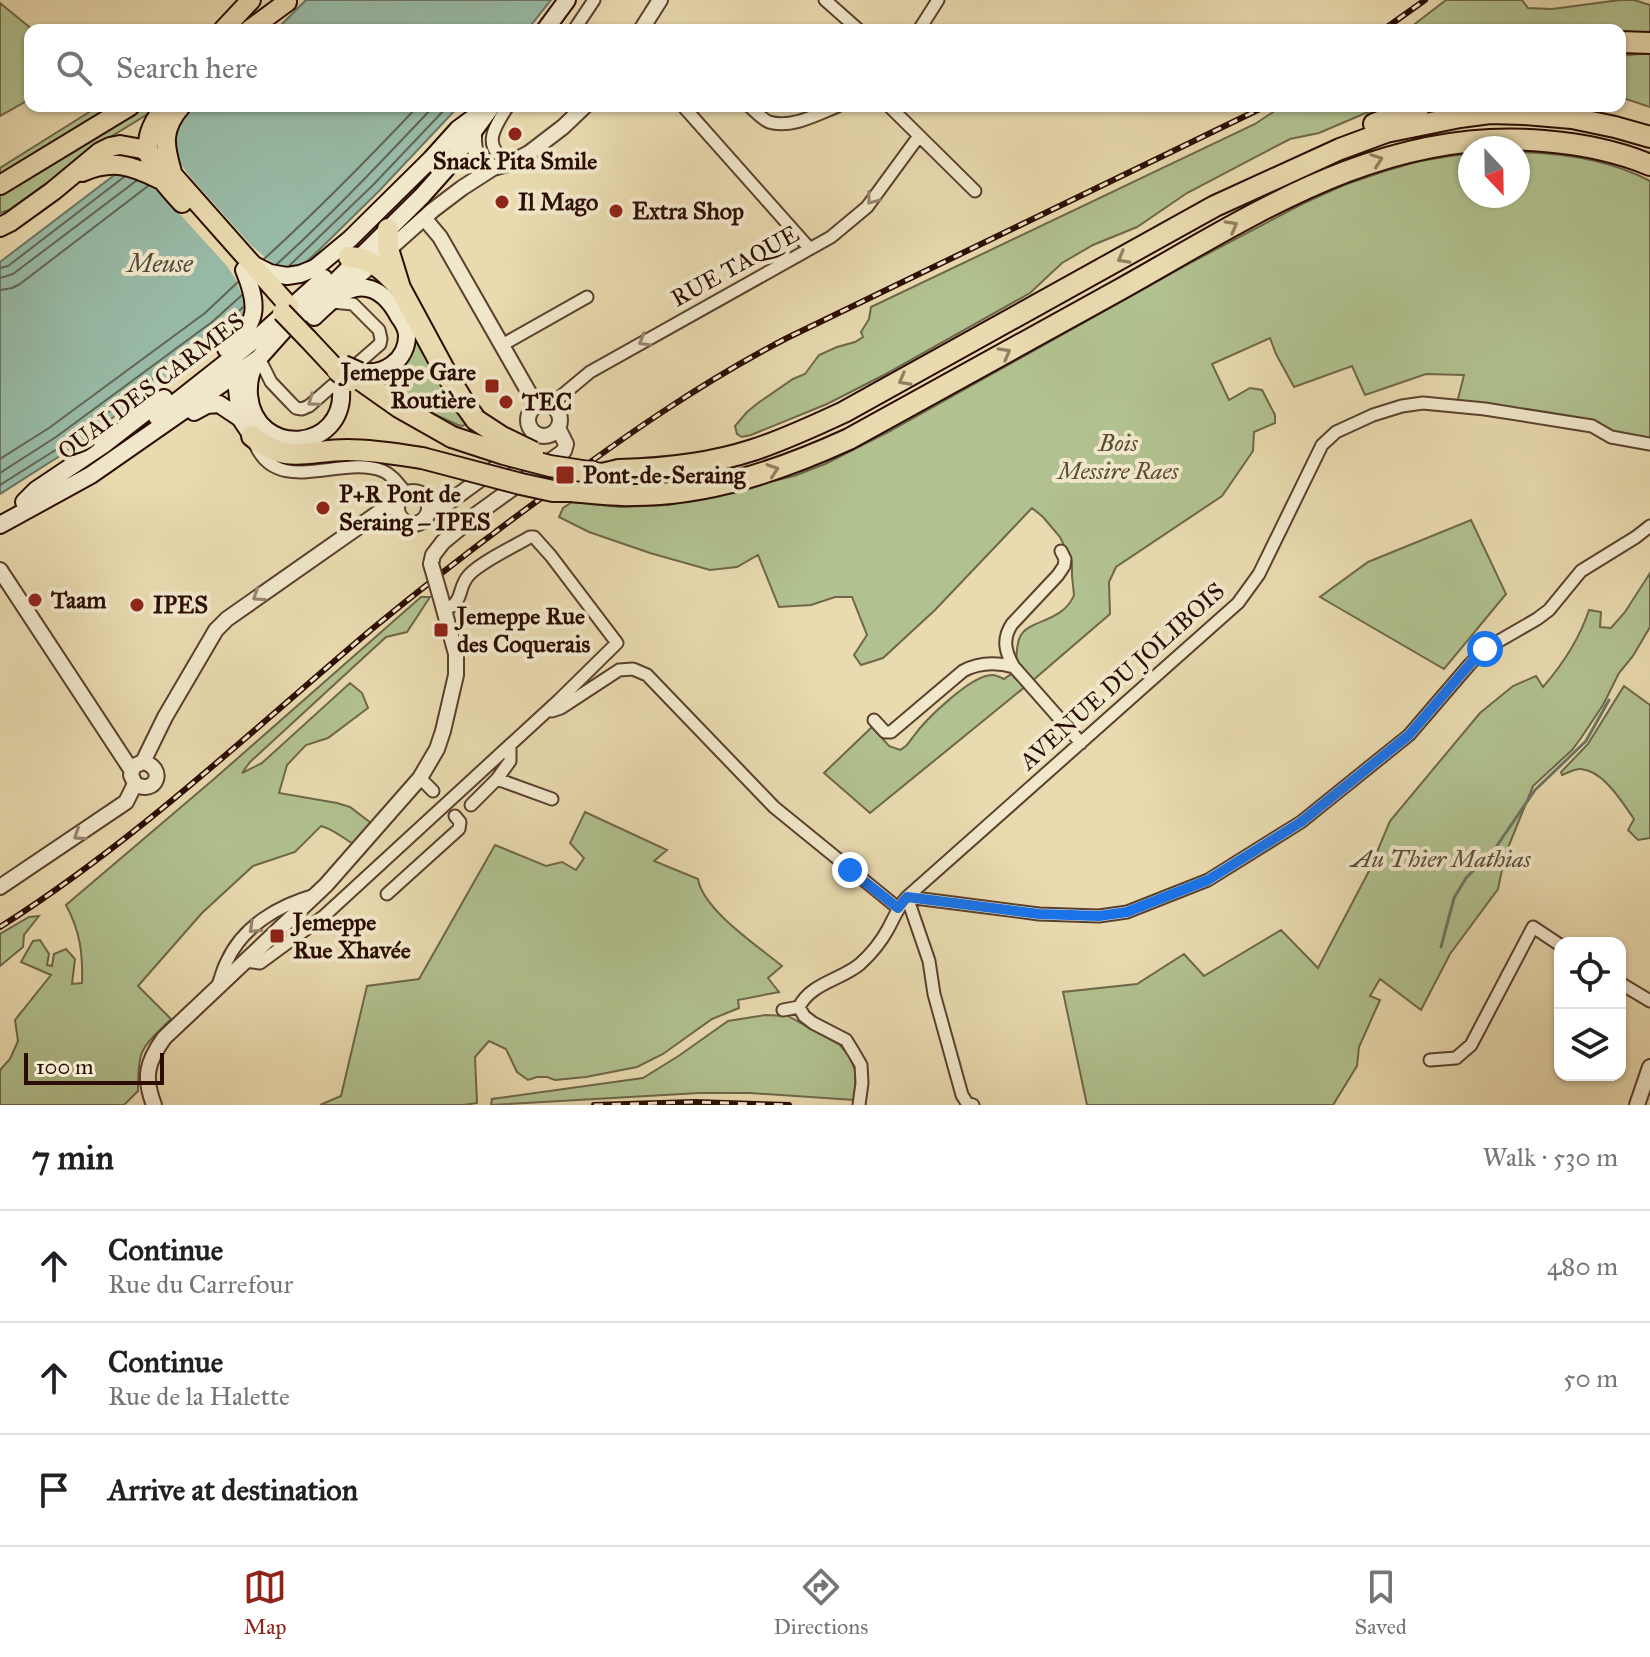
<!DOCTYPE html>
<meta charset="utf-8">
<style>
:root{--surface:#fff;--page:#f6f6f6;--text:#202124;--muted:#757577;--line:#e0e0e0;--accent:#8f2418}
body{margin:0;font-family:"IM FELL Great Primer",serif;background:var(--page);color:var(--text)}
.controls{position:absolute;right:24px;bottom:24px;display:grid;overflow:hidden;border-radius:16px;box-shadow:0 2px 6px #0004}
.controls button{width:72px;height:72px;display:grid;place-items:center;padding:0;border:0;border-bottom:2px solid var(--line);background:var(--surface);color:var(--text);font:40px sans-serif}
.compass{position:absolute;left:1458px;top:136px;width:72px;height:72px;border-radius:50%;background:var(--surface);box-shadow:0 2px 6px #0004;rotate:158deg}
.scale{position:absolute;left:24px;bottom:20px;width:140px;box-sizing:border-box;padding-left:8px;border:4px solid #2b0d03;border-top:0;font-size:22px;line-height:28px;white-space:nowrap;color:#2b0d03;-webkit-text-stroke:6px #f1e7cb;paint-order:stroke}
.stop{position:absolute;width:24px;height:24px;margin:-18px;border:6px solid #1a73e8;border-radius:50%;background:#fff}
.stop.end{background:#1a73e8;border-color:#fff;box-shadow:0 2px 8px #0008}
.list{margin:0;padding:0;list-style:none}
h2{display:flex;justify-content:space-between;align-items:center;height:104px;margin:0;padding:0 32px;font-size:34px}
h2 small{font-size:26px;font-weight:400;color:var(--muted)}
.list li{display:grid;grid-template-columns:52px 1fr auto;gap:24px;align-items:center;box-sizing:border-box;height:112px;padding:0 32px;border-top:2px solid var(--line)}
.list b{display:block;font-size:30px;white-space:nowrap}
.list p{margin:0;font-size:26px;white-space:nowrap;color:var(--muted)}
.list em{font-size:26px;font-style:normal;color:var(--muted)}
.icon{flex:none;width:44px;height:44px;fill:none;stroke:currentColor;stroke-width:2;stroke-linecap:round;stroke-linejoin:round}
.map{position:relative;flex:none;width:1650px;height:1105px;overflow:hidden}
.search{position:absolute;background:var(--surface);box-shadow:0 2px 6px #0004;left:24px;right:24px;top:24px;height:88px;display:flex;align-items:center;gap:20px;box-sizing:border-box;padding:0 28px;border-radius:16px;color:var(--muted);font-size:30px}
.sheet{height:440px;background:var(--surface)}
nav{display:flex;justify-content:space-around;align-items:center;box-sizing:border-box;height:112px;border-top:2px solid var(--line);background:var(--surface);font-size:22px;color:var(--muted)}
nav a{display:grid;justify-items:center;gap:4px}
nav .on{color:var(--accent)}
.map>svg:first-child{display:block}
.green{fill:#b1c18f;stroke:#6e6749;stroke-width:2}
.water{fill:#98bba7;stroke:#6c7565;stroke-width:2}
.pier{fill:#e9daaf}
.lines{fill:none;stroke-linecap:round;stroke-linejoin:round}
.shore{stroke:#626455;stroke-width:2}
.stream{stroke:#6c7565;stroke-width:3}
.minor-casing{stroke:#5a402e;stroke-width:15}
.tertiary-casing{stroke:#5a402e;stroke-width:18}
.secondary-casing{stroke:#2b0d03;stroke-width:20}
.primary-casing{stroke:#2b0d03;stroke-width:22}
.motorway-casing{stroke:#2b0d03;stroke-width:24}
.minor{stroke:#f1e7cb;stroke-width:11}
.tertiary{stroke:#f1e7cb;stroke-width:14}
.secondary{stroke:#f1e7cb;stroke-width:16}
.primary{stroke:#e9daaf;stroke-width:18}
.motorway{stroke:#e9daaf;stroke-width:20}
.rail-casing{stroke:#2b0d03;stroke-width:6}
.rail{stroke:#f1e7cb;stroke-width:3;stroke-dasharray:9;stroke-linecap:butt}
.tertiary-bridge-casing{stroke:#5a402e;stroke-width:18;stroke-linecap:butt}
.secondary-bridge-casing{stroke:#2b0d03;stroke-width:20;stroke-linecap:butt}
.primary-bridge-casing{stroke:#2b0d03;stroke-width:22;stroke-linecap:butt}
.motorway-bridge-casing{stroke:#2b0d03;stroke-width:24;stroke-linecap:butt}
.tertiary-bridge{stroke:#f1e7cb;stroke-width:14}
.secondary-bridge{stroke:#f1e7cb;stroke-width:16}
.primary-bridge{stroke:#e9daaf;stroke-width:18}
.motorway-bridge{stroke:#e9daaf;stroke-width:20}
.oneway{stroke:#947e62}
.oneway2{stroke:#988571}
.route{stroke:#1a73e8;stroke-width:10}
.poi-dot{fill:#8f2418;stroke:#f1e7cb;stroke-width:3}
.labels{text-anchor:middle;stroke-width:8;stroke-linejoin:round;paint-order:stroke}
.poi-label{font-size:24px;font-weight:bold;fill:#2b0d03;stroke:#f1e7cb;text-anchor:start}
.street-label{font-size:24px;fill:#2b0d03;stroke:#f1e7cb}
.park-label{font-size:24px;font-style:italic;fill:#5a4c34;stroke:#f1e7cb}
.water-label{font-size:26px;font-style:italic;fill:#514a3c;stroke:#f1e7cb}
</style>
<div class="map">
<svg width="1650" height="1105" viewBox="0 0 1650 1105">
<rect width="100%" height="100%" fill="#e9daaf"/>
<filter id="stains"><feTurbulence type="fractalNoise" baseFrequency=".0025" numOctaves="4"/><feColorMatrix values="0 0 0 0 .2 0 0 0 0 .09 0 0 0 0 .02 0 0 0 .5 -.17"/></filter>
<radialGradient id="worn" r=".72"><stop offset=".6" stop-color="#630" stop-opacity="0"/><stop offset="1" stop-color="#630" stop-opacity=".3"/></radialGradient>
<path class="green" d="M1446,0H1522L1528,8L1552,9L1620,0H1634L1650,5V35L1620,33V30H1407Z
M0,3L33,30H30V99L0,116Z
M1650,53V107L1620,97V56Z
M99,106H113L0,176V168Z
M140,106H161L99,144L95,149L9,210L0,213V192Z
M1282,106H1382L1319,133L1290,139L1187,193L1137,227L1093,245L1062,263L1030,293L882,376L827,404L751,435L742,437L737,434L735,426L747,412L758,403L793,379L805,374L819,355L837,347L855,342L863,337L861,332L869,319L871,307L1255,124Z
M1518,152C1562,153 1611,160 1650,181V442L1457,403L1464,375L1426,374L1365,395L1352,366L1294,387L1276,354L1270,338L1212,364L1229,400L1250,388L1262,390L1275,415V423L1254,432L1253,451L1222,496L1116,567L1109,582L1110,614L1032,681L1016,663C1017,654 1016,645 1020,637C1028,619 1063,623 1074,595L1072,576V562L1060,537L1043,517L1032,508L935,610L883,658L861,665L854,655L867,635L852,597H835L811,605L779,607L758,555L737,567L710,570L650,553L589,532L559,517L563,508L572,502L620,507L669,505L794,476L825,464L890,431L1192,262L1302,204L1344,185L1385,171L1420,161L1470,153V196H1518Z
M392,289L468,424L462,426L458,425L409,403L367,377L407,354L390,290Z
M1471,520L1506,594L1444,669L1320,597L1368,562Z
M1650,573V627L1633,656L1619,673L1603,705L1581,738L1572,750L1533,786L1505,855L1498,889L1450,954L1421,1010L1380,979L1370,996L1380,1000L1359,1047L1357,1066L1333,1105H1087L1063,992L1137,984L1184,954L1204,976L1281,930L1318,968L1369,871L1390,821L1480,713L1513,686L1536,676L1543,687C1563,664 1579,640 1589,610L1601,612L1600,627L1611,628L1625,612Z
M421,597H430L407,632L386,637L250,762L242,773L262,763L350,683L362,693L368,708L328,738L306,745L287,765L279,793L337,803L350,807L371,823L357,846C345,840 334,829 321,826L295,852L253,866L202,913L138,986L171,1019C141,1049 138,1047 138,1091L124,1105H0V1070L10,1059L18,1041L15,1020L51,975L21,962L33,941L40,940L49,954L47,965L52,966L54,954L66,949L75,959L72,984L82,983C83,953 80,931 66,905L214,779Z
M1014,672L1026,686L870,813L824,773L872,727L889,746L900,750C908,746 908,743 913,737C925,720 971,675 992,675C995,675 1000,677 1004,679Z
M1624,686L1650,705V838L1638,840L1628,830L1634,819C1622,802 1604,771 1581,769C1575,768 1568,773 1562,775L1561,772L1588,744Z
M585,812L667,850L654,861L698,879C703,910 758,946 782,966L768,978L779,992L738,1000L739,1008L712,1019L663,1054L637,1067L586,1077L555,1080L547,1077H537L528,1080L517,1072L506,1049L489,1041L475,1057L477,1103L463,1105H320L341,1096L367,986L419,979L495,845L546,866L562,862L576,870L584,858L570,843Z
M39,916L24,935L23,947L0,966V934L29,917Z
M765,1015L788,1016L840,1045L850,1057L856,1073L854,1100L749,1093H699L491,1105L492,1099L643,1078L680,1055L728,1021Z"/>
<path class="water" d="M306,0H551L527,30H276Z
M195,106H459L379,191L317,252L224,336L66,452L0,494V262L117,173Z"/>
<path class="pier" d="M183,113L177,125L174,141L181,164L191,178L251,245L267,259L276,265L289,267L304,265L242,321L244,300L236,280L227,266L166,199L154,188L132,175L115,173Z"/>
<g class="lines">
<path class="shore" d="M264,259C318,210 368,159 418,106
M277,264C332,214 383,160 434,106
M290,265L373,185L448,106
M0,268L8,266L124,177
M0,278L13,274L136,181
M0,290L12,288L20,284L148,186
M0,459L49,428L205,313L238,282
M0,473L56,437L212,322L242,295
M0,485L62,446L219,330L243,307"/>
<path class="stream" d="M1441,947L1454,898L1466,878L1494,850L1535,790L1586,741L1609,700"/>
<defs>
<path id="minor" d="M825,0L859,30
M574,30L594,0
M919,30L938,0
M508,106C494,128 480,147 510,163
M683,106L810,249
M749,106C755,111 762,119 769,122C791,129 818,114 838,106
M889,106L975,191
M502,345L587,297
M259,358L271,382L291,403L296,408L302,409L309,406L380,344L381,339L379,330L353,304L332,302
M546,404L560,397L590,372L831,237L867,207L919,136
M255,444C278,498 342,454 383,471C393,475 399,485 406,493
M1014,667C1005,652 1002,639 1012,624L1058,575L1064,566L1065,559L1061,551
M552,711L561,708L619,670L633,669L647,675L774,807L898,908
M874,720L885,732H891L963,671C980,662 996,662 1014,667L1081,743
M420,778L433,791
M497,779L552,799
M471,805L497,779L510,761V746
M387,894L459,829L460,822L455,816
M907,897L1039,914L1099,916L1127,912L1208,880L1301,822L1409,735L1470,664L1485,649L1537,619L1549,610L1581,571L1636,537L1650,526
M907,897L929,961L934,994L962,1095L967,1103L973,1105
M245,961L260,963L324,916L559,700L617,643L551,556L534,537H530C513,547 481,562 469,575C456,589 466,601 444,610
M1620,983L1650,1001
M218,985C221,977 223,968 227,961C243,926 279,905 315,895
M799,1007C811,983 841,980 860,964C871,954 881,942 888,929C894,918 898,907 907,897L1238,603L1259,574L1322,445L1336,432L1373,415L1402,406L1423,403L1485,409L1592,426L1611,437L1650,444
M799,1007L804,1016L813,1023L846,1040L854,1053L861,1065L862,1083L859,1105
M783,1010L799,1007
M1430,1060L1456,1058L1471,1045L1533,927L1560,945"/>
<path id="tertiary" d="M641,30L660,0
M474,130V142L476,157L489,164
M424,218L440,237L536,405
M336,289L357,278L433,210L462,188L493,168L510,163L529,153L563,127L585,106
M528 420a16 16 0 1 1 32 0a16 16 0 1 1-32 0Z
M397 508a16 16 0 1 1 32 0a16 16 0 1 1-32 0Z
M429,511L449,502L526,446L536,435
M431,564L433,555L443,542L477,514L564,451L566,444L558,428
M0,570L132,771
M135,784C156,796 167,768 143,762
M0,887L126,802L135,784L131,775L132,771L134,766L143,762L165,717L216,630L227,619L381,511L393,504H397
M154,1105C143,1077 147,1062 164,1038L326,885L420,778L437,749L443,731L456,675V654L440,595
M1637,1105L1650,1067"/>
<path id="secondary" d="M545,30L567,0
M252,264L270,273L287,276L300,274L315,268L350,239L431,159L458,129L477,115
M314,317C324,308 335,295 349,290C372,281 389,298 399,317C403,322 406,328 407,334C408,360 383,377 360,371
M226,349C259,324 259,306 244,270
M257,360C250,372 248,382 249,395C255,459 346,452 341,389
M235,369L240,418
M194,412L207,405L219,404L240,418L252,436
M157,417L257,338L324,278
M24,502L36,490L106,443L164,398
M0,525L91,475L259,358L284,330L316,301L422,196L446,169L492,106"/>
<path id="primary" d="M223,30L251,0
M249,30L287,2
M166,106C131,146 152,170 182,203
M82,172C113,159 131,165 159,179
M172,172C164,145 161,129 181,106
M0,185L130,106
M0,227L10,222L53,191L100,152L110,147L120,145L142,149L154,157L173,175L289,306
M308,339L337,370"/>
<path id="motorway" d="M1620,42L1650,43
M1374,124L1420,106
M388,229V249L400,288L447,375L466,406L476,420
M349,257C370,258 383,269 397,285
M355,376L399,407L452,437
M252,436C286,465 308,450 347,450C373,450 397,454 422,458
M619,470C664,469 710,464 753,450C784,440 814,426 844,412L1215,206L1340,149L1386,132L1460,117L1490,113L1523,114L1572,118L1615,127L1650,137
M571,491C591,493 612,496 633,495C709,495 781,470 849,439C939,390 1029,340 1119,290C1253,215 1383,126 1544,141C1580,144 1617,151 1650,165"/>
</defs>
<use href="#minor" class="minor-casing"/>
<use href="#tertiary" class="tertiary-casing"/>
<use href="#secondary" class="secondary-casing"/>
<use href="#primary" class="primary-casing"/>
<use href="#motorway" class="motorway-casing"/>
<use href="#minor" class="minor"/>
<use href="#tertiary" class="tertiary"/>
<use href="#secondary" class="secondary"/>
<use href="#primary" class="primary"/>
<use href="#motorway" class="motorway"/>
<defs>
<path id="rail" d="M1383,30L1425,0
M0,927C136,841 250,732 372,629C428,583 485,539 544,496C622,438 700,383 787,338L1266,106
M594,1105L694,1102L789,1105"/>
</defs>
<use href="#rail" class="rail-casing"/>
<use href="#rail" class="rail"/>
<defs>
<path id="tertiary-bridge" d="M431,564L440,595"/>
<path id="secondary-bridge" d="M344,364L360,371"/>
<path id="primary-bridge" d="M282,312L308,339"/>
<path id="motorway-bridge" d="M337,370L350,381
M476,420L502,437L533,452
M452,437L504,454L550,466L602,474L619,470
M422,458L521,484L553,491H571"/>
</defs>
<use href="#tertiary-bridge" class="tertiary-bridge-casing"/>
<use href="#secondary-bridge" class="secondary-bridge-casing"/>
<use href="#primary-bridge" class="primary-bridge-casing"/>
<use href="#motorway-bridge" class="motorway-bridge-casing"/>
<use href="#tertiary-bridge" class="tertiary-bridge"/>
<use href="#secondary-bridge" class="secondary-bridge"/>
<use href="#primary-bridge" class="primary-bridge"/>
<use href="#motorway-bridge" class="motorway-bridge"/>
</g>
<defs><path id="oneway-chevron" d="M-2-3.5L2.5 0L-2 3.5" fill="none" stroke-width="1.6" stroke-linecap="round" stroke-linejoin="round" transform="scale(2)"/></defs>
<g class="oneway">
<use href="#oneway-chevron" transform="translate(1377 160) rotate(-20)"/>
<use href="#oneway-chevron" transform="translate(1232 226) rotate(-29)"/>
<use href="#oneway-chevron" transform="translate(1123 258) rotate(151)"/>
<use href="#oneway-chevron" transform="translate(1005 353) rotate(-29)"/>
<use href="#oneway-chevron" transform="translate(904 380) rotate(151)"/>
<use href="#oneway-chevron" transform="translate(773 470) rotate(-19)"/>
</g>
<g class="oneway2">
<use href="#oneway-chevron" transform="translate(872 199) rotate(127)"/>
<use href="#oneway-chevron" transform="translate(644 341) rotate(150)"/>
<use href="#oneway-chevron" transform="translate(313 401) rotate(145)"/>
<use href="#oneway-chevron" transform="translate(258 596) rotate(146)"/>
<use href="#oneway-chevron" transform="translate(79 835) rotate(146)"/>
<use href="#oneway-chevron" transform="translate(254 928) rotate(136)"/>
</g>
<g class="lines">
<path class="route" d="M850,870L898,908L907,897L1039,914L1099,916L1127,912L1208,880L1301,822L1409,735L1470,664L1485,649"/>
</g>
<g class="poi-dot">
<circle cx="515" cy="134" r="8"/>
<circle cx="502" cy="202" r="8"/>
<circle cx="616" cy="211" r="8"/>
<rect x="484" y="378" width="16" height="16" rx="4"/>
<circle cx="506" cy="402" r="8"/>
<rect x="555" y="465" width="20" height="20" rx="4"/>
<circle cx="323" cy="508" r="8"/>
<circle cx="35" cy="600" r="8"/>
<circle cx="137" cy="605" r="8"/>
<rect x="433" y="622" width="16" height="16" rx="4"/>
<rect x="269" y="928" width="16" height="16" rx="4"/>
</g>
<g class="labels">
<g class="poi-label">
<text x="515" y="169" text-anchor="middle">Snack Pita Smile</text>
<text x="518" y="210">Il Mago</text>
<text x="632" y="219">Extra Shop</text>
<text x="476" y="380" text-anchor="end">Jemeppe Gare<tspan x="476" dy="28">Routière</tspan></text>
<text x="522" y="410">TEC</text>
<text x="583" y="483">Pont-de-Seraing</text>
<text x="339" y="502">P+R Pont de<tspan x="339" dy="28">Seraing – IPES</tspan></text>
<text x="51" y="608">Taam</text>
<text x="153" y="613">IPES</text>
<text x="457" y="624">Jemeppe Rue<tspan x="457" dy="28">des Coquerais</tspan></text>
<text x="293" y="930">Jemeppe<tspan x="293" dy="28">Rue Xhavée</tspan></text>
</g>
<g class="street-label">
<text transform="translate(735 266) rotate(-29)" y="8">RUE TAQUE</text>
<text transform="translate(151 386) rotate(-37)" y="8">QUAI DES CARMES</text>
<text transform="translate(1122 676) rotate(-42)" y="8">AVENUE DU JOLIBOIS</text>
</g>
<g class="park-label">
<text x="1118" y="451">Bois<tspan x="1118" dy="28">Messire Raes</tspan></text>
<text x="1441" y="867">Au Thier Mathias</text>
</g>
<g class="water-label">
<text x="160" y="272">Meuse</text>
</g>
</g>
<rect width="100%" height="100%" filter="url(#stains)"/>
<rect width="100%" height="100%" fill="url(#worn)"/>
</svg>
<div class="controls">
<button><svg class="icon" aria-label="locate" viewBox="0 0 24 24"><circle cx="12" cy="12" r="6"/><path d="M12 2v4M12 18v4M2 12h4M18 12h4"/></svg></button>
<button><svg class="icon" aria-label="layers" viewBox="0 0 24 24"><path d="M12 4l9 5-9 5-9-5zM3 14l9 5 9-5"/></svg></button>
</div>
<svg class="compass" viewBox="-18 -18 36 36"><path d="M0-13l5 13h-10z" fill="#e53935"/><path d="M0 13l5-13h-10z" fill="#757577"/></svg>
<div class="scale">100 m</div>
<div class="stop" style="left:1485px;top:649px"></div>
<div class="stop end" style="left:850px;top:870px"></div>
<div class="search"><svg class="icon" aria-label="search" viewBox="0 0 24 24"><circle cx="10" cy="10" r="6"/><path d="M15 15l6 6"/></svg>Search here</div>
</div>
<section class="sheet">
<h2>7 min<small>Walk · 530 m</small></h2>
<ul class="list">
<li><svg class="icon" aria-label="ahead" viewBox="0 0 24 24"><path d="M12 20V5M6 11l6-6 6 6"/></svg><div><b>Continue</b><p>Rue du Carrefour</p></div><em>480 m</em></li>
<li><svg class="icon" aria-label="ahead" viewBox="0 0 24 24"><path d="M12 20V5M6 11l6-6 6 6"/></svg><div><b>Continue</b><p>Rue de la Halette</p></div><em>50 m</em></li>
<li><svg class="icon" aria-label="arrive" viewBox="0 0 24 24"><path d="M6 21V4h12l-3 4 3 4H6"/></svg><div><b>Arrive at destination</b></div></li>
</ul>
</section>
<nav>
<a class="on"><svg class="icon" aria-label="map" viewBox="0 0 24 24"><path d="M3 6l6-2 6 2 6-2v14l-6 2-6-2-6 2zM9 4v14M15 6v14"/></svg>Map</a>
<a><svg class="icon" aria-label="directions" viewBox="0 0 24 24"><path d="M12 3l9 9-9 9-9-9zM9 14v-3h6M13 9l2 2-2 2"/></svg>Directions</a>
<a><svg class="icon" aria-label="saved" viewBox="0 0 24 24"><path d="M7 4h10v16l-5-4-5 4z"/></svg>Saved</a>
</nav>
